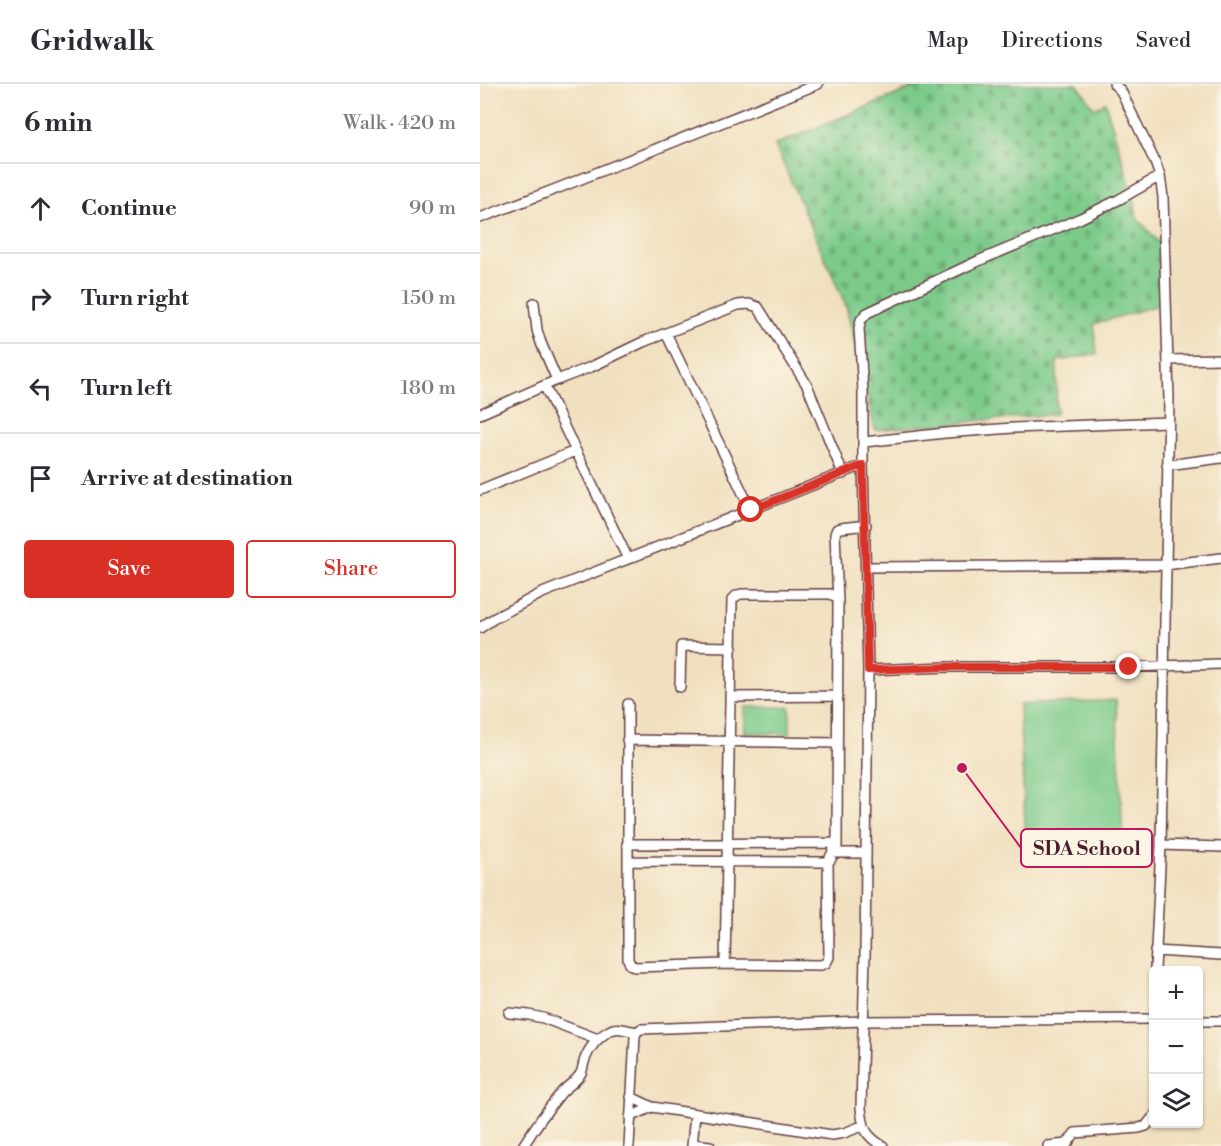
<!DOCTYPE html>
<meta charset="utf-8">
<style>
:root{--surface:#fff;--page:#f2f2f3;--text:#2b2b33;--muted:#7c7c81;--line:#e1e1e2;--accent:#d93025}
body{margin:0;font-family:"Libre Bodoni",serif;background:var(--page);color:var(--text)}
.controls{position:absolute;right:18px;bottom:18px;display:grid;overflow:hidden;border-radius:6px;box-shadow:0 2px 4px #0004}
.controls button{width:54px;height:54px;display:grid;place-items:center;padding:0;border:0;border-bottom:2px solid var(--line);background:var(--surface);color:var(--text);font:30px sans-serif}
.stop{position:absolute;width:18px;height:18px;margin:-14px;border:4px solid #d93025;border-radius:50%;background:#fff}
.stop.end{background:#d93025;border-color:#fff;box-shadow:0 2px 6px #0008}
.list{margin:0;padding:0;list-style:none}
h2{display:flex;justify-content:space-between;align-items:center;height:78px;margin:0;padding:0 24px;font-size:26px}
h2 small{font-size:20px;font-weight:400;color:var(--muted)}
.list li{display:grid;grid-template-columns:39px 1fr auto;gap:18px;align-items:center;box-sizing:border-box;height:90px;padding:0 24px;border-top:2px solid var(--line)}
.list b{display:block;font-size:22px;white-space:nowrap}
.list em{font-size:20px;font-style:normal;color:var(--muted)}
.actions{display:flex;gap:12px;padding:18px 24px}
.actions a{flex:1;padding:14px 0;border:2px solid var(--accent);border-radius:6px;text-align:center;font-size:21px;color:var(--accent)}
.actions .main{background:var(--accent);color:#fff}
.icon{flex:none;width:33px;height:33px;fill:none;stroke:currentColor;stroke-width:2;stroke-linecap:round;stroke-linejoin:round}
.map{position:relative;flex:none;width:741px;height:1062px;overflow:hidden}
header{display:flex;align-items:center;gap:36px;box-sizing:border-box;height:84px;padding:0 30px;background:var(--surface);border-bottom:2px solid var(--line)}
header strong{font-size:28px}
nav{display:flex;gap:33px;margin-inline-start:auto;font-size:21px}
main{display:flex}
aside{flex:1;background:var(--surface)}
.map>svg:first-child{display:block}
.cemetery{fill:url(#cemetery-stones);stroke:#63755b;stroke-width:1.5}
.garden{fill:#7ccb8b;stroke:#63755b;stroke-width:1.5}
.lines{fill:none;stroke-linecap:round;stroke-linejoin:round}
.minor-casing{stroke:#633c41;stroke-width:12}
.minor{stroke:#fff;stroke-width:9}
.route{stroke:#d93025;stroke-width:8}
.leader{fill:none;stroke:#c2185b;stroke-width:2}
.callout-dot{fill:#c2185b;stroke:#fcf5e5;stroke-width:2}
.callout{fill:#fcf5e5;stroke:#c2185b;stroke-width:2}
.callout-label{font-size:20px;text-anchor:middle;font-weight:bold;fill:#4a1f2b}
</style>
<header>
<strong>Gridwalk</strong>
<nav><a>Map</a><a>Directions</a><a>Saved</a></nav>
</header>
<main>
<aside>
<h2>6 min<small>Walk · 420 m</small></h2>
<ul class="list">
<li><svg class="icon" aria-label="ahead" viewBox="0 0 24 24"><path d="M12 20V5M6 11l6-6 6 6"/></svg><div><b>Continue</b></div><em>90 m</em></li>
<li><svg class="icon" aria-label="right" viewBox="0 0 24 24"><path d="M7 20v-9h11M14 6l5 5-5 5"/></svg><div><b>Turn right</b></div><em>150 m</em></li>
<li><svg class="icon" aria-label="left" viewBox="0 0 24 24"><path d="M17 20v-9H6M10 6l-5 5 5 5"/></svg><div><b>Turn left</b></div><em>180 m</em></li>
<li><svg class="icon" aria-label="arrive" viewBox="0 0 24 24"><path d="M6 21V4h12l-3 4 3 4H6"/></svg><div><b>Arrive at destination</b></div></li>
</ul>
<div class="actions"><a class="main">Save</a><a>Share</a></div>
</aside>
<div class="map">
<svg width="741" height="1062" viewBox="0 0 741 1062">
<defs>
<pattern id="cemetery-stones" width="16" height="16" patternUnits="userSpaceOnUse" patternTransform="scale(1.5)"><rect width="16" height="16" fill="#7ccb8b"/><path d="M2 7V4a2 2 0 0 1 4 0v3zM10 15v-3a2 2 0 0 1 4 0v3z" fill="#6dae78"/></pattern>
</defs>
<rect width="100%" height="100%" fill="#fcf5e5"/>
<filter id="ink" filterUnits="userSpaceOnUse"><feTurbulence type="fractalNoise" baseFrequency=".0167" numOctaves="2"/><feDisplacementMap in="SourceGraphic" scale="12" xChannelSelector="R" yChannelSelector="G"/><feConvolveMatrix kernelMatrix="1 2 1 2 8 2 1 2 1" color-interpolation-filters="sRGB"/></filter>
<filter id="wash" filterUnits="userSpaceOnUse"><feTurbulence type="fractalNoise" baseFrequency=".008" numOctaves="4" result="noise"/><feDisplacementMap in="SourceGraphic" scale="24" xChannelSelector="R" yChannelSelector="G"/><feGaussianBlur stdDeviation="1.35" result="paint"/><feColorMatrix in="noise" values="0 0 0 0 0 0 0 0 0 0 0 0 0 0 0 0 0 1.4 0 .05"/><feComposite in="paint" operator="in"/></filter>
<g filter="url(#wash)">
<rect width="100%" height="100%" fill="#f0e0bf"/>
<path class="cemetery" d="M442,0H597L615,25L625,18L654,114L657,134L682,162V220L614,240L617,270L577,277L576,330L395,346L366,222L295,61Z"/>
<path class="garden" d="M636,616L643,753L546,758L539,621Z
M265,623H310V650L265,649Z"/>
</g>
<g filter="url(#ink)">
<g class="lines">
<defs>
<path id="minor" d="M634,0L641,7L675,78L680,92L683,113L689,315L681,761L675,886
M0,134L81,103L338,0
M54,219L57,246L61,259L77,296
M186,249L271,426
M689,276L741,275
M65,303L148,475
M0,330L77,296L111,283L163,258L258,221L269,220L278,223L327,301L363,390
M384,358L465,349L533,344L688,338
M687,381L741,374
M0,406L95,367
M387,483L685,481L741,474
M0,544L13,535L60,510L383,381
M388,586L468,583H649L741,580
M200,603L201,562L252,563
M251,613L358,612
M148,620V875L150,880L155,883L245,880L341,881L346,879L349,873L348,778L357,759
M147,656L357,659
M147,760L357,759
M681,761L741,763
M357,763L358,518L355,450L357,445L361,444L386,441
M357,769H385
M148,777L348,778L351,775
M675,867L741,871
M245,880L252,516L256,512L261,510H350L357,513
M29,929L49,931L63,934L118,955
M718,937H741
M172,1023L352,1051L364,1049L382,1042
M150,1033L172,1023L151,1013
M213,1060L230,1062
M43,1062C55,1043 67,1026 81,1009C87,1002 97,997 101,989C103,985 103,980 105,975C109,964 118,953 129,947C137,942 147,946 156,948
M149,1062L155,953L156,948L161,945L384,937L674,935
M212,1062L215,1030
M403,1062C385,1052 383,1044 381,1024L385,871L388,586L383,381V307L379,244L381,236L387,229L498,177L601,134L640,115L680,92
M568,1062L587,1060L595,1049L659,1044L666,1042L674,1032"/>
</defs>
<use href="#minor" class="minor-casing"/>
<use href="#minor" class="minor"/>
</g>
</g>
<g class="lines" filter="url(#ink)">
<path class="route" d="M271,426L383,381L388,586L468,583H649"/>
</g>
<path class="leader" d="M482 684L541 764"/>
<circle class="callout-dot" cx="482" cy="684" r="6"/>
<rect class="callout" x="541" y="745" width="131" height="38" rx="6"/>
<g class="callout-label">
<text x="607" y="771">SDA School</text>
</g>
</svg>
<div class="controls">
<button>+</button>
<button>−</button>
<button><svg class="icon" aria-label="layers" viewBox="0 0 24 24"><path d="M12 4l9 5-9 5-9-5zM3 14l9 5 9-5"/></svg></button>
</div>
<div class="stop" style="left:271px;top:426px"></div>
<div class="stop end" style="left:649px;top:583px"></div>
</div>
</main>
